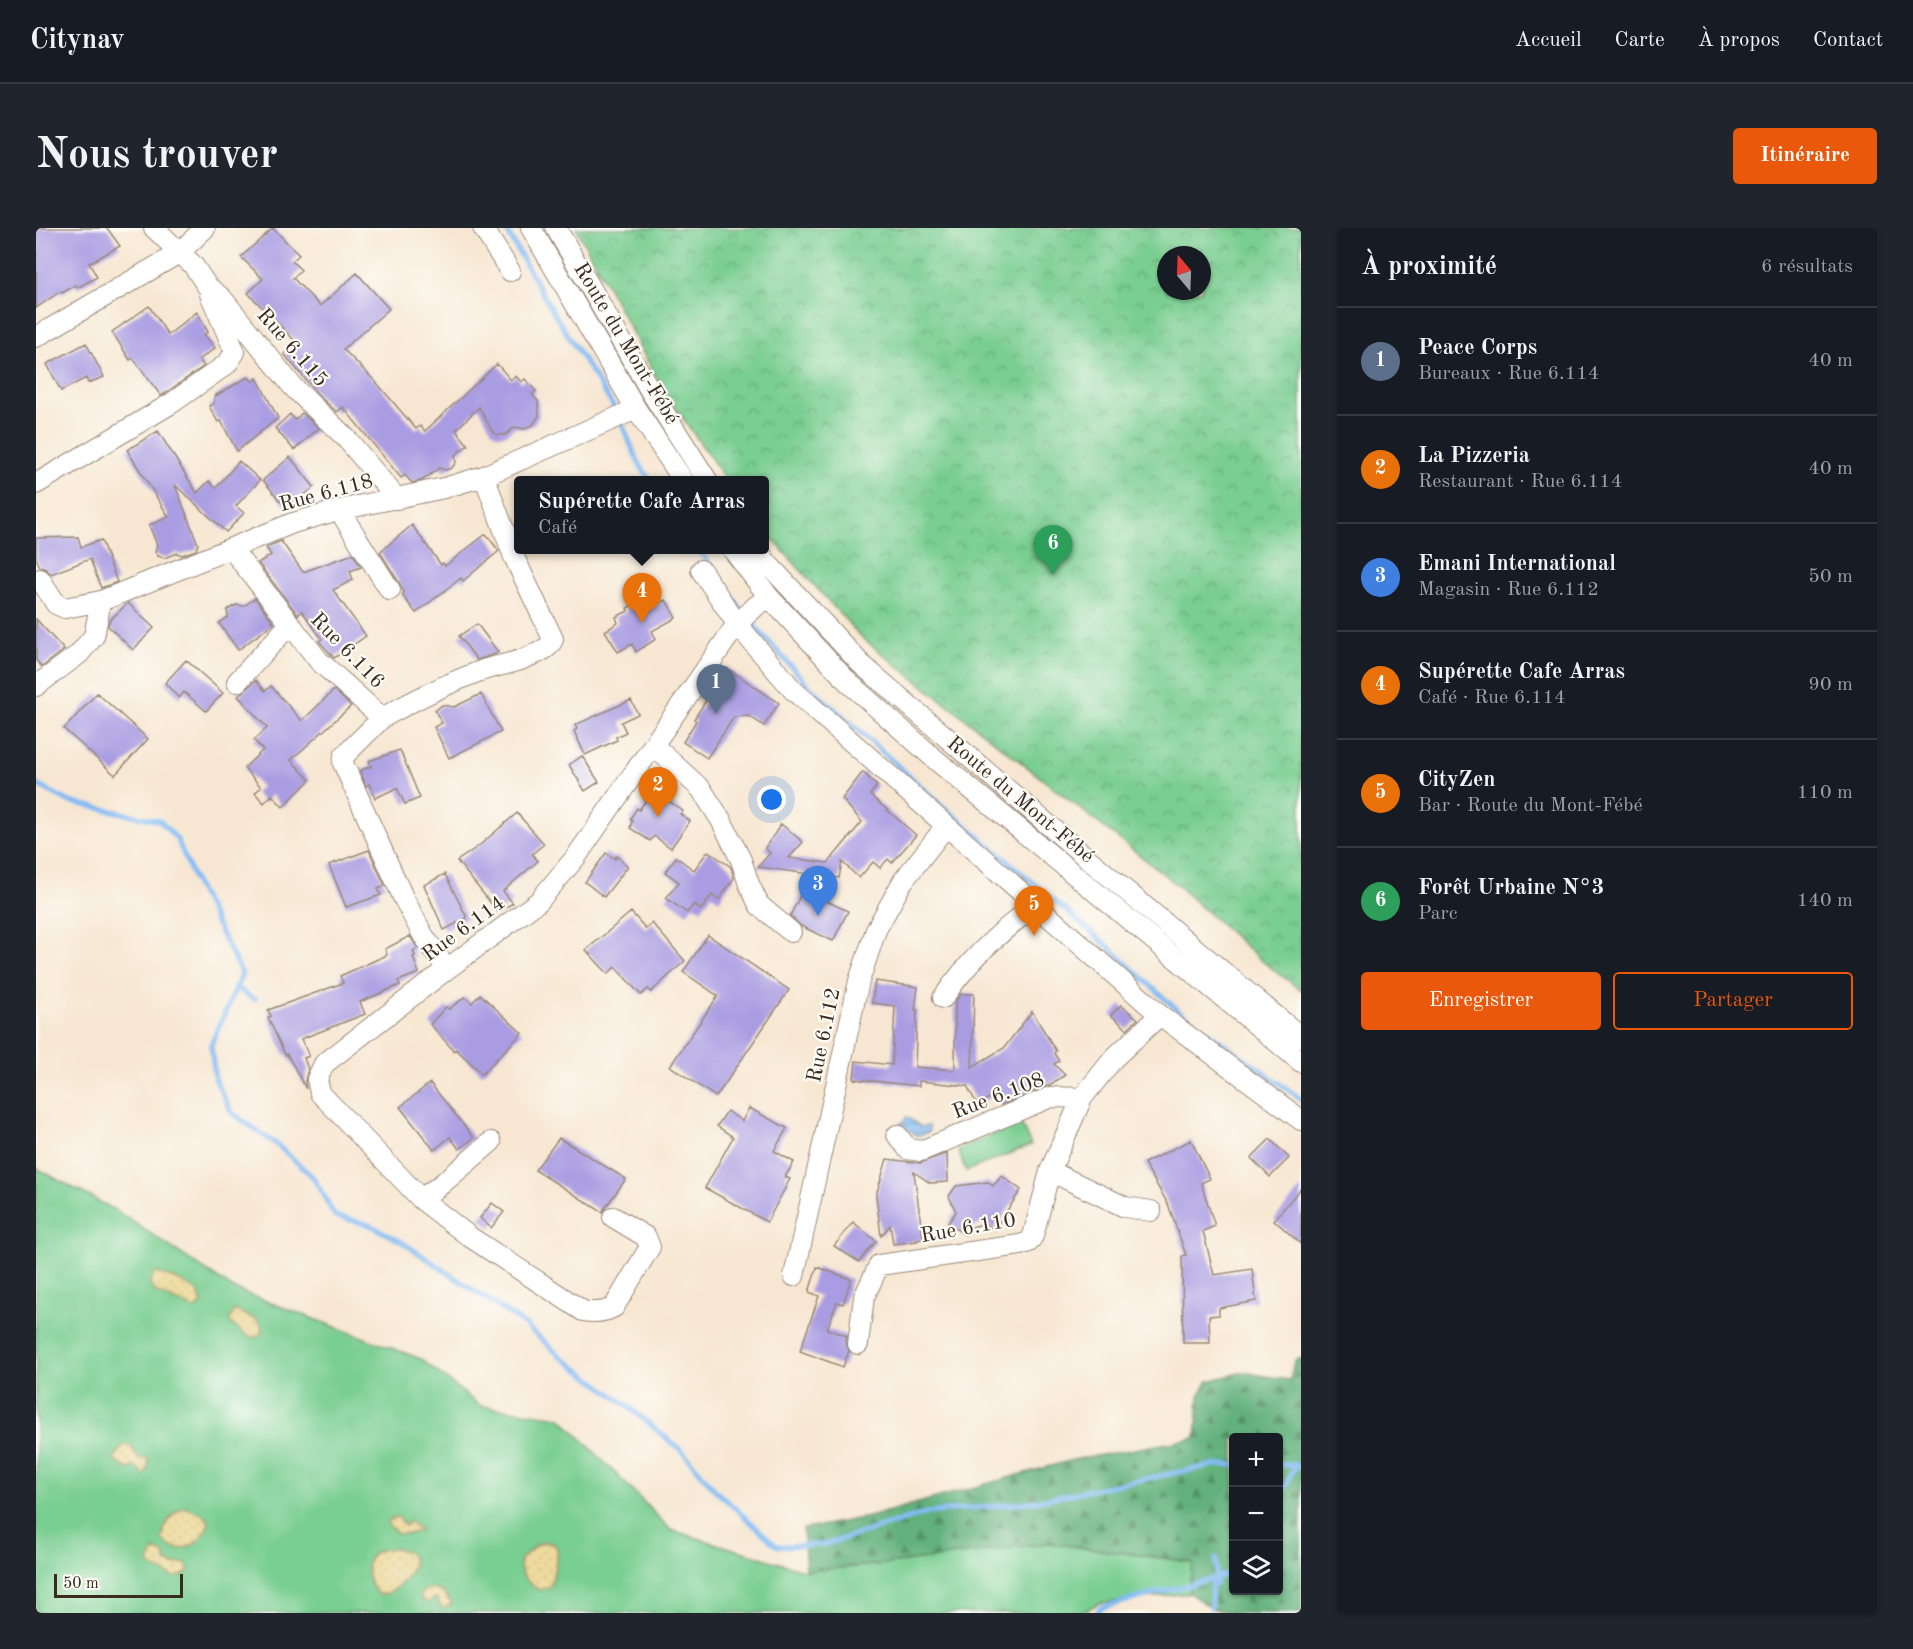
<!DOCTYPE html>
<html lang="fr">
<meta charset="utf-8">
<style>
:root{--surface:#171b24;--page:#20242c;--text:#f1f3f6;--muted:#9ea1a6;--line:#363941;--accent:#ea580c}
body{margin:0;font-family:"Old Standard TT",serif;background:var(--page);color:var(--text)}
.controls{position:absolute;right:18px;bottom:18px;display:grid;overflow:hidden;border-radius:6px;box-shadow:0 2px 4px #0004}
.controls button{width:54px;height:54px;display:grid;place-items:center;padding:0;border:0;border-bottom:2px solid var(--line);background:var(--surface);color:var(--text);font:30px sans-serif}
.compass{position:absolute;left:1121px;top:18px;width:54px;height:54px;border-radius:50%;background:var(--surface);box-shadow:0 2px 4px #0004;rotate:341deg}
.scale{position:absolute;left:18px;bottom:15px;width:129px;box-sizing:border-box;padding-left:6px;border:3px solid #3b2a1e;border-top:0;font-size:16px;line-height:21px;white-space:nowrap;color:#3b2a1e;-webkit-text-stroke:4px #fdfcf7;paint-order:stroke}
.you{position:absolute;left:736px;top:572px;width:21px;height:21px;margin:-15px;border:4px solid #fff;border-radius:50%;background:#1a73e8;box-shadow:0 0 0 9px #1a73e833}
.badge{display:grid;place-items:center;width:39px;height:39px;border-radius:50%;background:var(--accent);color:#fff;font-size:20px;font-weight:700}
.pin{position:absolute;translate:-50% -50px;filter:drop-shadow(0 2px 3px #0008)}
.pin::after{content:'';position:absolute;top:32px;width:21px;height:18px;background:inherit;clip-path:polygon(0 0,100% 0,50% 100%)}
.popup{position:absolute;left:478px;top:248px;width:255px;height:78px;box-sizing:border-box;display:grid;place-content:center;border-radius:6px;background:var(--surface);filter:drop-shadow(0 2px 4px #0005);font-size:20px;white-space:nowrap;color:var(--muted)}
.popup b{font-size:22px;color:var(--text)}
.popup::after{content:'';position:absolute;left:50%;top:100%;margin-left:-12px;border:12px solid transparent;border-top-color:var(--surface)}
.list{margin:0;padding:0;list-style:none}
h2{display:flex;justify-content:space-between;align-items:center;height:78px;margin:0;padding:0 24px;font-size:26px}
h2 small{font-size:20px;font-weight:400;color:var(--muted)}
.list li{display:grid;grid-template-columns:39px 1fr auto;gap:18px;align-items:center;box-sizing:border-box;height:108px;padding:0 24px;border-top:2px solid var(--line)}
.list b{display:block;font-size:22px;white-space:nowrap}
.list p{margin:0;font-size:20px;white-space:nowrap;color:var(--muted)}
.list em{font-size:20px;font-style:normal;color:var(--muted)}
.actions{display:flex;gap:12px;padding:18px 24px}
.actions a{flex:1;padding:14px 0;border:2px solid var(--accent);border-radius:6px;text-align:center;font-size:21px;color:var(--accent)}
.actions .main{background:var(--accent);color:#fff}
.icon{flex:none;width:33px;height:33px;fill:none;stroke:currentColor;stroke-width:2;stroke-linecap:round;stroke-linejoin:round}
.map{position:relative;flex:none;width:1265px;height:1385px;overflow:hidden;border-radius:6px}
header{display:flex;align-items:center;gap:36px;box-sizing:border-box;height:84px;padding:0 30px;background:var(--surface);border-bottom:2px solid var(--line)}
header strong{font-size:28px}
nav{display:flex;gap:33px;margin-inline-start:auto;font-size:21px}
.intro{display:flex;align-items:center;justify-content:space-between;box-sizing:border-box;height:144px;padding:0 36px}
h1{margin:0;font-size:42px}
.button{padding:15px 27px;border-radius:6px;background:var(--accent);color:#fff;font-size:21px;font-weight:700}
main{display:flex;gap:36px;padding:0 36px}
aside{flex:1;background:var(--surface);border-radius:6px;box-shadow:0 2px 4px #0004}
.map>svg:first-child{display:block}
.green{fill:#79ce91;stroke:#5a7c58;stroke-width:1.5}
.forest{fill:url(#forest-firs);stroke:#4e6e4c;stroke-width:1.5;fill-rule:evenodd}
.sand{fill:url(#sand-dots);stroke:#94825e;stroke-width:1.5}
.park{fill:url(#park-crowns);stroke:#5a7c58;stroke-width:1.5;fill-rule:evenodd}
.water{fill:url(#water-rules);stroke:#607389;stroke-width:1.5}
.lines{fill:none;stroke-linecap:round;stroke-linejoin:round}
.stream{stroke:#84bcf4;stroke-width:5}
.building{fill:#a99ce2}
.minor-casing{stroke:#998878;stroke-width:22}
.minor{stroke:#fff;stroke-width:20}
.labels{text-anchor:middle;stroke-width:4.5;stroke-linejoin:round;paint-order:stroke}
.street-label{font-size:21px;fill:#3b2a1e;stroke:#fdfcf7}
</style>
<header>
<strong>Citynav</strong>
<nav><a>Accueil</a><a>Carte</a><a>À propos</a><a>Contact</a></nav>
</header>
<div class="intro"><h1>Nous trouver</h1><a class="button">Itinéraire</a></div>
<main>
<div class="map">
<svg width="1265" height="1385" viewBox="0 0 1265 1385">
<defs>
<pattern id="forest-firs" width="22" height="20" patternUnits="userSpaceOnUse" patternTransform="scale(1.5)"><rect width="22" height="20" fill="#62b17b"/><path d="M5 1l3.5 6h-7zM16 11l3.5 6h-7z" fill="#529064"/></pattern>
<pattern id="sand-dots" width="8" height="8" patternUnits="userSpaceOnUse" patternTransform="scale(1.5)"><rect width="8" height="8" fill="#eeda9e"/><path d="M2 2h.1M6 6h.1" fill="none" stroke="#cdbb88" stroke-width="1.8" stroke-linecap="round"/></pattern>
<pattern id="park-crowns" width="20" height="18" patternUnits="userSpaceOnUse" patternTransform="scale(1.5)"><rect width="20" height="18" fill="#79ce91"/><path d="M2 6a3 3 0 1 1 6 0M12 15a3 3 0 1 1 6 0" fill="none" stroke="#64a776"/></pattern>
<pattern id="water-rules" width="6" height="5" patternUnits="userSpaceOnUse" patternTransform="scale(1.5)"><rect width="6" height="5" fill="#84bcf4"/><path d="M0 2.5h6" fill="none" stroke="#6d99c5"/></pattern>
</defs>
<rect width="100%" height="100%" fill="#fdfcf7"/>
<filter id="ink" filterUnits="userSpaceOnUse"><feTurbulence type="fractalNoise" baseFrequency=".0167" numOctaves="2"/><feDisplacementMap in="SourceGraphic" scale="12" xChannelSelector="R" yChannelSelector="G"/><feConvolveMatrix kernelMatrix="1 2 1 2 8 2 1 2 1" color-interpolation-filters="sRGB"/></filter>
<filter id="wash" filterUnits="userSpaceOnUse"><feTurbulence type="fractalNoise" baseFrequency=".008" numOctaves="4" result="noise"/><feDisplacementMap in="SourceGraphic" scale="24" xChannelSelector="R" yChannelSelector="G"/><feGaussianBlur stdDeviation="1.35" result="paint"/><feColorMatrix in="noise" values="0 0 0 0 0 0 0 0 0 0 0 0 0 0 0 0 0 1.4 0 .05"/><feComposite in="paint" operator="in"/></filter>
<g filter="url(#wash)">
<rect width="100%" height="100%" fill="#f7e7d2"/>
<path class="green" d="M985,895L995,917L930,943L922,922Z
M0,940L79,982L198,1061L385,1131L444,1178L524,1189L635,1302L770,1343L860,1335L1012,1315L1156,1334L1153,1365L1063,1375L1045,1385H0Z"/>
<path class="forest" d="M1262,1131H1265V1385H1194L1175,1380L1153,1365L1156,1334L1012,1315L860,1335L770,1343L767,1301L832,1289L1036,1232L1160,1210L1163,1168L1172,1153L1207,1144L1254,1152L1258,1134ZM1198,1210H1242V1362H1198Z"/>
<path class="sand" d="M119,1045C128,1046 158,1058 163,1066C163,1067 165,1075 166,1076L158,1081L121,1065L113,1056Z
M198,1082L221,1092L226,1099L225,1106L218,1110L210,1107L193,1094Z
M92,1216L95,1218L102,1230H111L113,1234L110,1245L107,1248L105,1243L99,1238L92,1241L80,1234L78,1230L87,1218Z
M149,1279L168,1287L173,1294C168,1315 142,1332 126,1311C128,1296 135,1285 149,1279Z
M359,1289L363,1290L369,1298L373,1294H376L378,1298L385,1302L372,1306H362L351,1295L352,1293Z
M508,1314L517,1315L522,1322L515,1358L504,1362C492,1356 483,1346 484,1332L499,1318Z
M362,1320L373,1325L378,1333C375,1348 358,1366 343,1367C334,1359 325,1336 337,1326C344,1320 353,1321 362,1320Z
M118,1322L128,1326L130,1334L137,1337L148,1335L152,1339V1343L146,1348L137,1349L115,1338L113,1335Z
M390,1361C403,1360 410,1365 416,1376L405,1381L401,1370H399L393,1374L386,1373L385,1366Z"/>
<path class="park" d="M540,0H1265V762L1226,733L1134,651L825,409L729,303V252H690L626,160ZM1130,27H1166V63H1130Z"/>
<path class="water" d="M871,889L885,899L893,898V904L881,908L865,896Z"/>
<g class="lines">
<path class="stream" d="M469,0L517,84L581,184L602,234L614,252
M663,322L707,384
M712,391L773,458L908,579L1073,719L1139,780L1265,871
M0,556L34,574L124,593L141,611L160,656L206,746L175,817L179,851L196,885L240,916L277,949L299,988L334,997L366,1014L488,1096L523,1127L593,1179L647,1224L680,1263L741,1318L787,1317L891,1285L995,1274L1178,1237H1198
M199,758L215,770L219,771
M1242,1237H1260L1265,1240
M1242,1272L1260,1237
M1175,1380L1176,1356H1180V1330
M1061,1385L1064,1380L1198,1345"/>
</g>
<g id="blocks">
<path class="building" d="M0,0H71L84,18L53,35L61,49L41,60L40,57L26,65L25,63L0,80Z
M237,0L263,27L256,33L265,42L257,50L284,78L321,45L353,81L307,121L340,154L380,201L384,198L389,203L461,136L475,152L480,148L485,154L489,151L500,163L496,166L502,173L503,188L497,197L488,201L479,199L469,207H461L456,203L443,179L420,202L432,217L419,227L420,234L416,240L409,242L403,240L387,252L376,255L369,247L365,250L307,179L301,184L284,169L248,126L261,115L212,65L227,51L205,29Z
M113,78L132,107L161,84L172,104L168,106L179,120L163,132L168,138L125,168L97,130L94,132L76,104Z
M50,115L68,149L52,155L50,150L25,163L11,136Z
M212,149L217,153L221,150L242,190L201,223L185,193L182,194L173,178L178,175L179,168Z
M266,185L283,200L258,222L239,200L254,186L259,192Z
M122,203L161,265L173,253L180,260L203,233L224,252L200,278L208,285L190,304L139,257L162,316L160,322L146,327L141,325L128,330L122,328L119,324L121,317L113,297L133,289L91,222Z
M254,229L278,259L251,281L227,252Z
M376,297L405,337L407,335L409,338L450,306L463,323L427,353L425,350L380,385L366,367L368,365L364,356L344,324Z
M42,309L45,319L65,312L81,354L65,360L54,331L15,346L10,341L4,339L0,330V310Z
M245,313L267,344L317,326L325,339L314,343L317,352L297,362L330,408L298,430L283,413L286,411L266,383L262,387L222,335L235,327L230,319Z
M219,370L238,395L202,422L183,395L192,389L191,382L200,377L208,378Z
M608,371L613,380L630,372L640,390L616,403L620,411L600,424L596,416L582,424L569,403L582,395L580,389L592,383L591,380Z
M92,375L118,400L97,422L72,398L73,393Z
M0,391L28,422L6,439L0,432Z
M441,396L462,424L459,426L441,432L423,408Z
M150,432L187,465L170,483L148,464L143,470L129,455Z
M691,440L743,475L728,498L713,488L698,489L671,530L647,514L660,493L658,491Z
M220,452L229,463L235,458L266,493L298,462L315,478L255,532L274,552L247,579L236,567L228,575L219,565L225,559L208,540L227,522L218,512L231,500L202,468Z
M61,465L112,511L79,547L28,501Z
M445,466L465,504L413,530L398,499L406,495L399,483L406,477L418,479Z
M595,472L602,486L585,494L590,504L580,509L581,512L549,527L538,503L541,501L539,497Z
M364,522L384,570L369,576L361,560L339,570L333,556L330,558L324,543L335,538L333,533Z
M546,528L563,554L549,563L533,537Z
M827,544L841,558L834,567L880,607L856,635L852,631L844,640L837,634L823,650L806,634L803,650L722,639L734,625L729,620L745,596L767,614L753,630L792,635L826,594L806,571Z
M615,565L622,569L624,567L647,583L644,586L654,593L635,620L618,608L614,613L594,600L596,593L594,591L601,580L603,582Z
M481,585L508,616L496,626L502,633L467,663L477,675L462,684L421,633L444,617Z
M333,622L349,658L342,661L345,667L310,679L293,637Z
M672,623L695,639L698,650L683,672L676,667L665,682L658,676L651,685L630,670L643,654L629,644L640,629L658,642Z
M570,625L579,631L580,628L592,638L568,669L549,654Z
M409,646L431,690L408,702L388,657Z
M767,662L812,683L797,713L765,698L754,688Z
M595,684L610,701L616,695L649,733L615,764L612,761L605,767L579,739L572,746L550,722Z
M672,707L753,762L680,869L634,838L682,768L647,744Z
M374,708L382,720L377,723L379,728L377,729L383,745L362,753L364,757L324,774L329,786L265,811L273,828L268,830L272,841L269,853L270,861L251,826L249,827L232,789L235,788L232,782L307,755L304,748L351,727L349,721Z
M839,753L882,759L879,782H881L879,839L919,842V774L925,766H938L936,839L968,820L996,783L1020,823L1018,825L1023,833L1018,836L1029,847L1012,858L965,877L962,866L941,876L931,858L883,853V858L818,851L820,833L856,837L859,778L836,775Z
M444,766L486,805L446,846L420,821L418,823L394,796L410,779L413,781L429,769L436,775Z
M1085,777L1102,791L1091,801L1075,787Z
M394,855L438,910L423,921L414,909L398,922L364,879Z
M713,880L751,900L738,923L758,934L749,949L754,951L731,994L669,960L697,909L681,898L691,883L706,893Z
M523,910L590,951L566,984L499,942Z
M1234,911L1253,930L1234,949L1215,930Z
M1155,912L1174,951L1165,955L1179,998L1167,1003L1178,1047L1216,1041L1220,1073L1183,1080V1087L1173,1088L1174,1115H1147L1146,1028L1150,1027L1132,976L1108,935Z
M911,925L912,954L894,955L878,944L887,1011L881,1012V1013L857,1016L854,997L845,1008L840,967L851,931L884,935Z
M966,948L985,962L958,1002L949,995L936,999L929,1007L912,995L920,984L913,968L920,958L952,954L957,958Z
M1265,960V1016L1238,992Z
M456,975L468,984L455,1000L444,990Z
M817,994L840,1013L823,1034L798,1018Z
M781,1039L815,1051L807,1076L801,1074L791,1101L811,1108L810,1115L813,1123L807,1139L764,1123L783,1068L773,1064Z"/>
</g>
</g>
<g filter="url(#ink)">
<use href="#blocks" fill-opacity="0" stroke="#998878" stroke-width="1.5"/>
<g class="lines">
<defs>
<path id="minor" d="M118,0L157,37L171,58L186,70L257,159L310,210L361,271
M447,0L474,43
M495,0L600,181L647,252
M520,0L615,164L671,252
M0,109L143,25L169,0
M0,256L136,175L191,136L199,124L174,66
M303,282L354,362
M195,320L283,433L346,490C378,472 412,455 447,442C460,438 474,436 487,431C498,426 513,423 517,411L478,329L448,248
M697,322L733,369L813,455L900,532L1265,834
M721,322L732,336L825,436L1051,630L1265,809
M665,342L701,396L757,462L1124,787L1265,892
M4,351L20,376L29,380L65,373L257,295L303,282L408,260L448,248L600,181
M201,454L254,396
M0,458L43,426L58,408L65,373
M346,490L308,528L307,535L367,669L387,707L411,741
M618,518L665,561L685,592L705,632L713,656L723,677L755,704
M907,770C932,733 964,703 1000,677
M861,907L872,921L885,923L1015,869L1046,870L1078,830L1124,787
M455,914L407,955L385,971L284,865L281,851L288,836L411,741L503,673L540,629L701,396L720,378L733,369
M1014,943L1089,979L1115,983
M385,971L434,1009L547,1083C558,1085 568,1085 578,1079L614,1019L610,1009L577,989
M758,1048L823,753L840,702L867,653L910,598
M822,1116L828,1069L843,1037L984,1017L993,1014L997,1008L1014,943L1046,870"/>
</defs>
<use href="#minor" class="minor-casing"/>
<use href="#minor" class="minor"/>
</g>
</g>
<g class="labels">
<g class="street-label">
<text transform="translate(591 115) rotate(59)" y="7">Route du Mont-Fébé</text>
<text transform="translate(257 119) rotate(49)" y="7">Rue 6.115</text>
<text transform="translate(290 264) rotate(-15)" y="7">Rue 6.118</text>
<text transform="translate(312 422) rotate(46)" y="7">Rue 6.116</text>
<text transform="translate(985 571) rotate(40)" y="7">Route du Mont-Fébé</text>
<text transform="translate(427 700) rotate(-36)" y="7">Rue 6.114</text>
<text transform="translate(787 807) rotate(-78)" y="7">Rue 6.112</text>
<text transform="translate(962 867) rotate(-21)" y="7">Rue 6.108</text>
<text transform="translate(932 999) rotate(-10)" y="7">Rue 6.110</text>
</g>
</g>
</svg>
<div class="controls">
<button>+</button>
<button>−</button>
<button><svg class="icon" aria-label="layers" viewBox="0 0 24 24"><path d="M12 4l9 5-9 5-9-5zM3 14l9 5 9-5"/></svg></button>
</div>
<svg class="compass" viewBox="-18 -18 36 36"><path d="M0-13l5 13h-10z" fill="#e53935"/><path d="M0 13l5-13h-10z" fill="#9ea1a6"/></svg>
<div class="scale">50 m</div>
<div class="you"></div>
<div class="pin badge" style="left:680px;top:486px;background:#5c6f8a">1</div>
<div class="pin badge" style="left:622px;top:589px;background:#e8710a">2</div>
<div class="pin badge" style="left:782px;top:688px;background:#3f7fe0">3</div>
<div class="pin badge" style="left:606px;top:395px;background:#e8710a">4</div>
<div class="popup"><b>Supérette Cafe Arras</b>Café</div>
<div class="pin badge" style="left:998px;top:708px;background:#e8710a">5</div>
<div class="pin badge" style="left:1017px;top:347px;background:#2e9e5b">6</div>
</div>
<aside>
<h2>À proximité<small>6 résultats</small></h2>
<ul class="list">
<li><span class="badge" style="background:#5c6f8a">1</span><div><b>Peace Corps</b><p>Bureaux · Rue 6.114</p></div><em>40 m</em></li>
<li><span class="badge" style="background:#e8710a">2</span><div><b>La Pizzeria</b><p>Restaurant · Rue 6.114</p></div><em>40 m</em></li>
<li><span class="badge" style="background:#3f7fe0">3</span><div><b>Emani International</b><p>Magasin · Rue 6.112</p></div><em>50 m</em></li>
<li><span class="badge" style="background:#e8710a">4</span><div><b>Supérette Cafe Arras</b><p>Café · Rue 6.114</p></div><em>90 m</em></li>
<li><span class="badge" style="background:#e8710a">5</span><div><b>CityZen</b><p>Bar · Route du Mont-Fébé</p></div><em>110 m</em></li>
<li><span class="badge" style="background:#2e9e5b">6</span><div><b>Forêt Urbaine N°3</b><p>Parc</p></div><em>140 m</em></li>
</ul>
<div class="actions"><a class="main">Enregistrer</a><a>Partager</a></div>
</aside>
</main>
